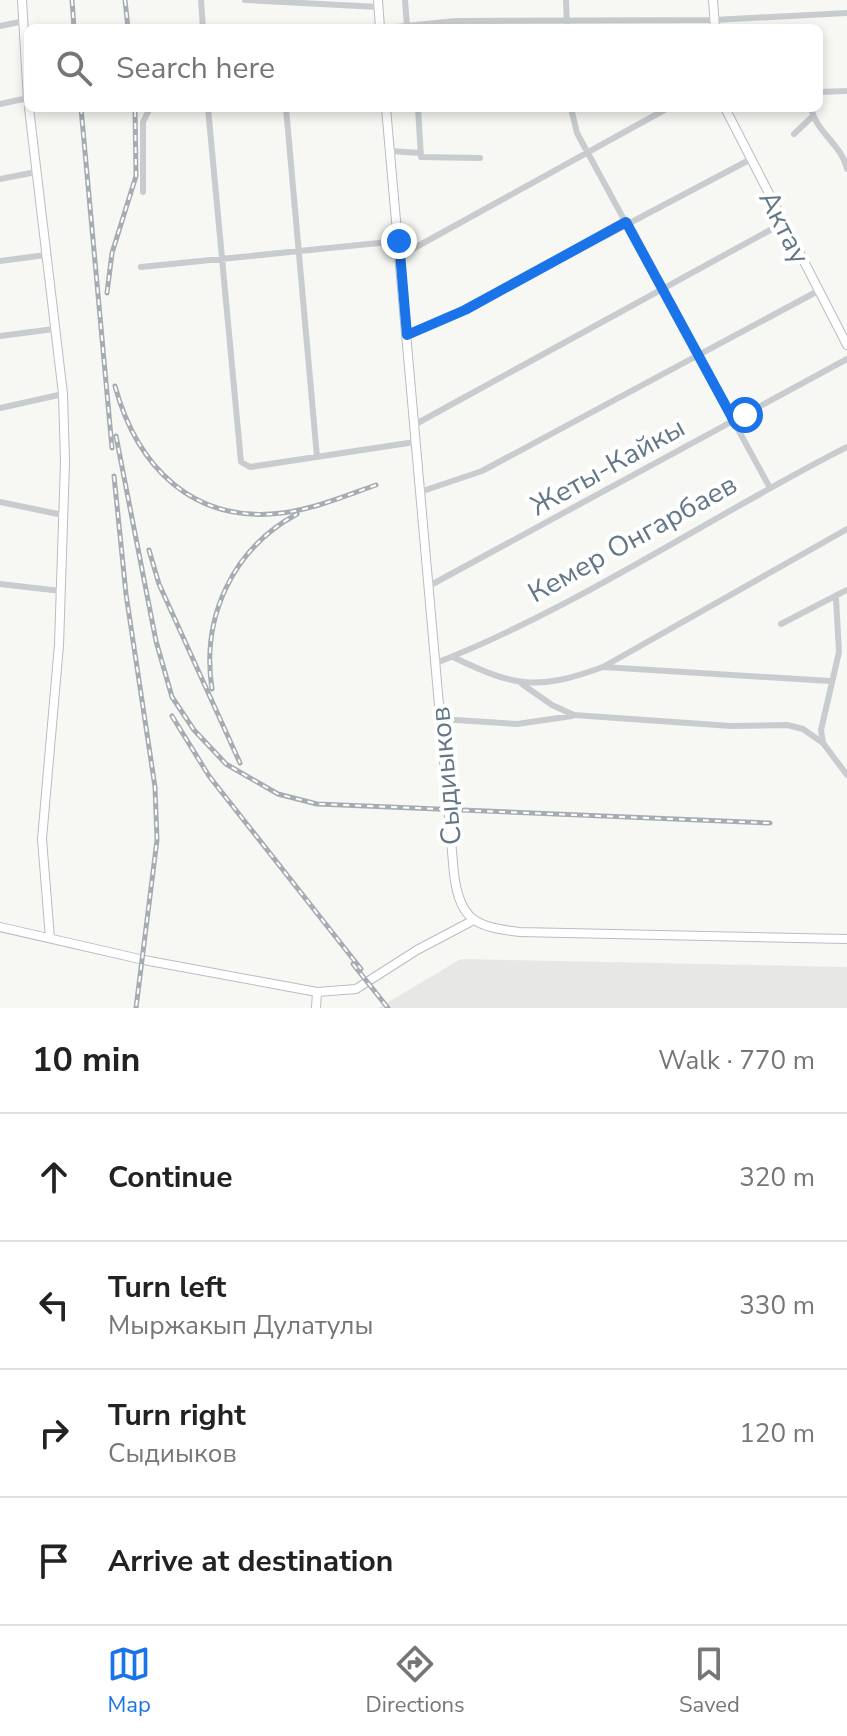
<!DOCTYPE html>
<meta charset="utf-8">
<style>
:root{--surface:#fff;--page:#f6f6f6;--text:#222;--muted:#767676;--line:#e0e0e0;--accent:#1a73e8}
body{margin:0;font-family:"Nunito Sans",sans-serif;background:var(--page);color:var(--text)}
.stop{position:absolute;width:24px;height:24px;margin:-18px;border:6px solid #1a73e8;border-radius:50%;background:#fff}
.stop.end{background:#1a73e8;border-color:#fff;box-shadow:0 2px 8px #0008}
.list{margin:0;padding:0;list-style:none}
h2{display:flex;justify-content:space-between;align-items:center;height:104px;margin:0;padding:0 32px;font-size:34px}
h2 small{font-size:26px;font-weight:400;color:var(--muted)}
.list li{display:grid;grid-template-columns:52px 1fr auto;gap:24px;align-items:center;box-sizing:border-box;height:128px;padding:0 32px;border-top:2px solid var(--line)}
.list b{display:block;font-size:30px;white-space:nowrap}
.list p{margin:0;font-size:26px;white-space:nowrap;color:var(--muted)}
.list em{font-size:26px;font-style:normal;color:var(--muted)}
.icon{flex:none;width:44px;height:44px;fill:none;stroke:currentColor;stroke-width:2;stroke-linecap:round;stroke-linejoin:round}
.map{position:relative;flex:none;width:847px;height:1008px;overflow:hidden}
.search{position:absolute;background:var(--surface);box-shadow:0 4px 12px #0003;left:24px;right:24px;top:24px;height:88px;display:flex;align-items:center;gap:20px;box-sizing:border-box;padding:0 28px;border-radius:12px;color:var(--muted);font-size:30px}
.sheet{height:616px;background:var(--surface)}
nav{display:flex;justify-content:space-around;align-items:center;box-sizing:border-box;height:112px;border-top:2px solid var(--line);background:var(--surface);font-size:22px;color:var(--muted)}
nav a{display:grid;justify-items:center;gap:4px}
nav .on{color:var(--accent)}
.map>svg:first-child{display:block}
.built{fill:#e7e8e6}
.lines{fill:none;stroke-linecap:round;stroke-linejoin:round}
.secondary-casing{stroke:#b8bec2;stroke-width:10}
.street{stroke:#c9cccf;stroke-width:6}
.secondary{stroke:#fff;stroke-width:8}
.rail-casing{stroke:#a6acb2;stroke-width:5}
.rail{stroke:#fff;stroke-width:2;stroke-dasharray:6;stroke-linecap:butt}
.route{stroke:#1a73e8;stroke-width:10}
.labels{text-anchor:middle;stroke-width:8;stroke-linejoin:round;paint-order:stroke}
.street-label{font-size:28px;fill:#637786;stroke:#fff}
</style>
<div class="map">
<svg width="847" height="1008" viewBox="0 0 847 1008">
<rect width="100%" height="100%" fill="#f7f7f3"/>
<path class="built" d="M461,959L847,967V1008H378Z"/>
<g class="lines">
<defs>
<path id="secondary" d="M22,0L28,100
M378,0L380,28
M713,0L715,28
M29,108L63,394L65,462L59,645L42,839L50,938
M386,108L454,874C460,921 476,927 520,932L847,939
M725,108L847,345
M0,927L144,960L317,992L356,989L417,950L472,921
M316,1008L317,992"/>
</defs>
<use href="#secondary" class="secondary-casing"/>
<path class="street" d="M201,0L203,28
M245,0L378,7
M405,0L407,26
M566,0L567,28
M0,26L24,21
M386,28L456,21L714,20L847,13
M819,92L847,91
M0,104L28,98
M208,108L241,462L250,467L415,442
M286,108L317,457
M418,108L421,157L480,158
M571,108L577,133L770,488
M811,108C816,132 842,145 847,169
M794,134L813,116
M391,151L420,153
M0,179L36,172
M143,192V122L150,108
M400,256L668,108
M0,261L46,255
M141,267L399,241
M407,335L465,310L751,159
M0,336L54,329
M0,408L63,394
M414,425L783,223
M420,492L482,471L818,291
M0,502L63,515
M0,584L61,591
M429,586L847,359
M836,599L839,652L821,730L823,743L847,775
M781,624L847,590
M453,657C515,687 537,691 603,667L847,529
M436,663C577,608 711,516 847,447
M603,667L830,681
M522,684L552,705L574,715L731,726L787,725L803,729L823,743
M440,719L517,724L572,716"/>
<use href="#secondary" class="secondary"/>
<defs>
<path id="rail" d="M72,0L74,28
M125,0L128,28
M81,108L112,448
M107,293L112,253L136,176L135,108
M115,386C137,467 193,524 282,513C314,509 345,496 376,485
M116,436L156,641L172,697L194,730L226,764L278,794L317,804L770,823
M114,476L126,594L155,787L157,840L136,1008
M149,550L159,584L240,763
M212,689C201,618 232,549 297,514
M172,716L209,776L361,969
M353,964L388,1008"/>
</defs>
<use href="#rail" class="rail-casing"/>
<use href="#rail" class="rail"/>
</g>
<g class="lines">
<path class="route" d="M399,241L407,335L465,310L626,222L734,421L745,415"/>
</g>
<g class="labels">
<g class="street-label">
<text transform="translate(785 227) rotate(63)" y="10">Актау</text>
<text transform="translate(607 466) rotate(-29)" y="10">Жеты-Кайкы</text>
<text transform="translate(632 538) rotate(-29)" y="10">Кемер Онгарбаев</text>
<text transform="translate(445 776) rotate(-95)" y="10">Сыдиыков</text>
</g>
</g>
</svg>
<div class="stop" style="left:745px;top:415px"></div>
<div class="stop end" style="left:399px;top:241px"></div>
<div class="search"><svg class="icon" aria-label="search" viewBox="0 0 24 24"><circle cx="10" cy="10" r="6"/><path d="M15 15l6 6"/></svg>Search here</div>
</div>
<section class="sheet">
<h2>10 min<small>Walk · 770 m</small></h2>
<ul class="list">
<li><svg class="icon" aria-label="ahead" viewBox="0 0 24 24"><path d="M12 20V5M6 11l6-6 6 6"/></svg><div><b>Continue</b></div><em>320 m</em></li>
<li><svg class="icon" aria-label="left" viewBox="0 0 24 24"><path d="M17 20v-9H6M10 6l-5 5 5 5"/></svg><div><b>Turn left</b><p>Мыржакып Дулатулы</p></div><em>330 m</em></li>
<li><svg class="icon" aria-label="right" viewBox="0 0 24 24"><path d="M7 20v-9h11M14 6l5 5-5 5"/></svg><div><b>Turn right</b><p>Сыдиыков</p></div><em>120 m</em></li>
<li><svg class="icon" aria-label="arrive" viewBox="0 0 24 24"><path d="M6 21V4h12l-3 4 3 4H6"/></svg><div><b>Arrive at destination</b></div></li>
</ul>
</section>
<nav>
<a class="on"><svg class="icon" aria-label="map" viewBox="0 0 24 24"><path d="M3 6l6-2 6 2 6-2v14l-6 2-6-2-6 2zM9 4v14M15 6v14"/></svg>Map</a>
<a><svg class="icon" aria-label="directions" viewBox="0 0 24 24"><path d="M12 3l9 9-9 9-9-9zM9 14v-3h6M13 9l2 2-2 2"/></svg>Directions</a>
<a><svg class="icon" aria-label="saved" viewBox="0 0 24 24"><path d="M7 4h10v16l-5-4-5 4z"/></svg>Saved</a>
</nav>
